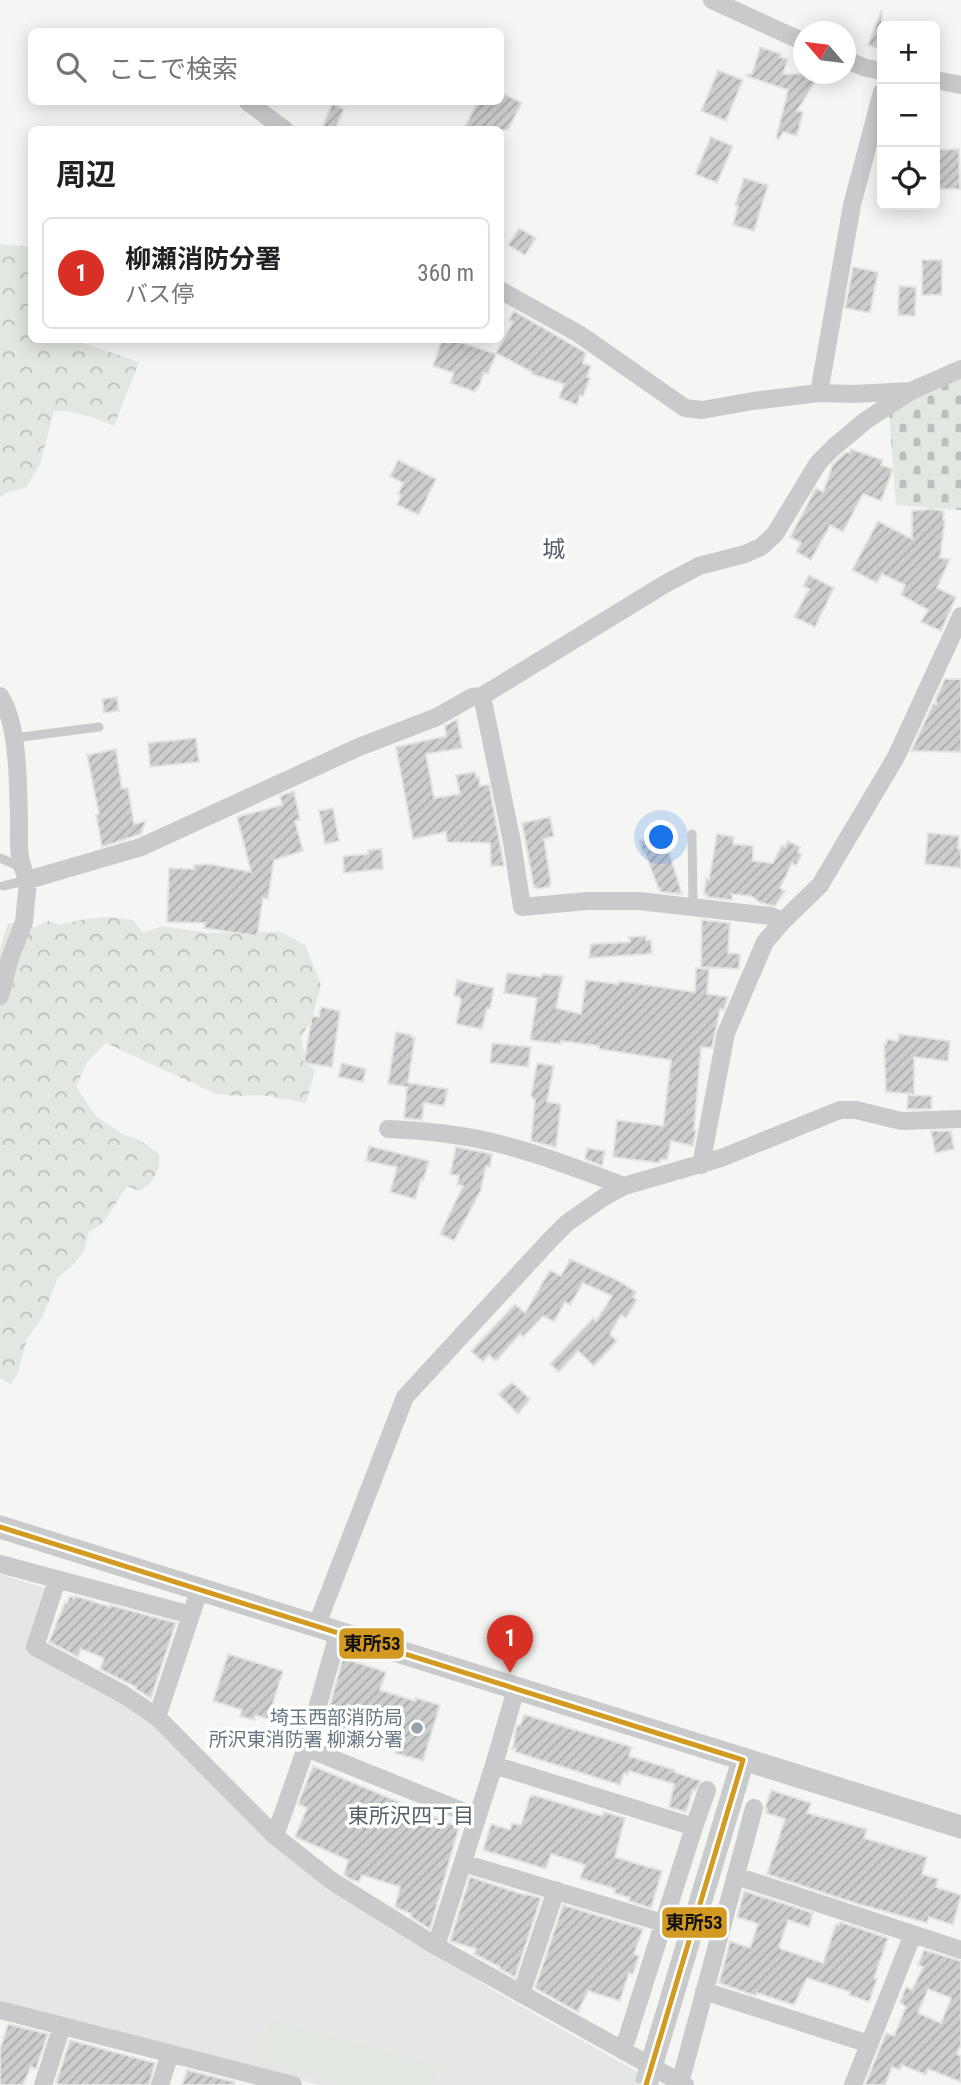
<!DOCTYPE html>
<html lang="ja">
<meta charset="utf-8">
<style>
:root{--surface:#fff;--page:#f2f2f2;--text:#202124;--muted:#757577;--line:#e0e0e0;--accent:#d93025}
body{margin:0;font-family:"Roboto Condensed","Noto Sans JP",sans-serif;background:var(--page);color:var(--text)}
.controls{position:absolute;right:21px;top:21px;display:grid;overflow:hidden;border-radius:10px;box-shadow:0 4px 18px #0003}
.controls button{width:63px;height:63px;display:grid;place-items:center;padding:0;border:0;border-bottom:2px solid var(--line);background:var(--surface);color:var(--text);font:35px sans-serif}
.compass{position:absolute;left:793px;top:21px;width:63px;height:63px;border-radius:50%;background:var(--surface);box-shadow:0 4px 18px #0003;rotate:298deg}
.you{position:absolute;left:662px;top:838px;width:24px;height:24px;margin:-18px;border:5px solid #fff;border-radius:50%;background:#1a73e8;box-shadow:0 0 0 10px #1a73e833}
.badge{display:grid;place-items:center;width:46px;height:46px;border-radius:50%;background:var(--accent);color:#fff;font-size:23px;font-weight:700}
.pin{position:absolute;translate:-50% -58px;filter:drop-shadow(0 2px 4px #0008)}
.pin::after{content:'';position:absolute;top:37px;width:24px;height:21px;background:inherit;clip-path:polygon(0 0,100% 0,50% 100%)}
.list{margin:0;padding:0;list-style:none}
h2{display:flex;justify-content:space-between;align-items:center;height:91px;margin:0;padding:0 28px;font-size:30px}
h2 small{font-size:23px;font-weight:400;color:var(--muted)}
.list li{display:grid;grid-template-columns:46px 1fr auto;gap:21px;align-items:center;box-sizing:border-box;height:112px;margin:0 14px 14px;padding:0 14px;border:2px solid var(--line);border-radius:10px}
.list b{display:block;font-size:26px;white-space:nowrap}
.list p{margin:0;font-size:23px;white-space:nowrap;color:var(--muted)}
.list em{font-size:23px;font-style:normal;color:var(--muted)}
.icon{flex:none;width:38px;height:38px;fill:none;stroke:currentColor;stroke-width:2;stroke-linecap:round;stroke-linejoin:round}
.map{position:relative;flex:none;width:961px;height:2085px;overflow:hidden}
.search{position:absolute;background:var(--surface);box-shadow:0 4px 18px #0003;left:28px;top:28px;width:476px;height:77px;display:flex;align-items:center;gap:18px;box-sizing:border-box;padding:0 24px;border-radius:10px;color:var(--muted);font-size:26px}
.panel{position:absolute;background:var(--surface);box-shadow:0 4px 18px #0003;left:28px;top:126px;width:476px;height:217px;border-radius:10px}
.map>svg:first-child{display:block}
.built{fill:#e5e6e6}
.green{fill:#e3e7e1}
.forest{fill:url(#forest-crowns)}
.cemetery{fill:url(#cemetery-stones)}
.building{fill:url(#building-hatch);stroke:#e4e4e3;stroke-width:2;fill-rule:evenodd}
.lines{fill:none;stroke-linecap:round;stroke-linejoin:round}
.tertiary-tunnel{stroke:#cacfd1;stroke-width:23;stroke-dasharray:23 11;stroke-linecap:butt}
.service{stroke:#c9cacb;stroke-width:9}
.minor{stroke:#c9cacb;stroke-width:18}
.tertiary{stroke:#c9cacb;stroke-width:23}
.bus-1-casing{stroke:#fff;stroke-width:10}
.bus-1{stroke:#d29a21;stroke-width:5}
.poi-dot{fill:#97a3aa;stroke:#fff;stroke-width:2.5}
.labels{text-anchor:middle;stroke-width:7;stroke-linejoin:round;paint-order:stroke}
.poi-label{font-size:19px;fill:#657783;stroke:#fff;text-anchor:end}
.neighbourhood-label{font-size:21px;fill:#536068;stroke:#fff}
.quarter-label{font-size:23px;fill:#536068;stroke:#fff}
.line-badge{stroke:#fff;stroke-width:2.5}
.pale-badge-label{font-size:19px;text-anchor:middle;font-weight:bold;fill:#111}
</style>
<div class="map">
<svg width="961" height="2085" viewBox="0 0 961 2085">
<defs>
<pattern id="forest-crowns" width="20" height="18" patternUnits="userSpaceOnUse" patternTransform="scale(1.75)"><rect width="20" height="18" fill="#e3e7e1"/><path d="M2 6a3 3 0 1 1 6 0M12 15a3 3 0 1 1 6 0" fill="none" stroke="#bcc0bc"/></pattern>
<pattern id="cemetery-stones" width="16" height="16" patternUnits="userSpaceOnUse" patternTransform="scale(1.75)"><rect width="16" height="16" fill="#e3e7e1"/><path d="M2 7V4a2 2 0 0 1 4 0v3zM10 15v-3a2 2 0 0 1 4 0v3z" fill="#bcc0bc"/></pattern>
<pattern id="building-hatch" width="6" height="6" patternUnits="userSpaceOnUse" patternTransform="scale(1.75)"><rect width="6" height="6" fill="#cccdcd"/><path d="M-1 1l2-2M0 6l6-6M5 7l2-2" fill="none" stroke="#a9abac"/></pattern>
</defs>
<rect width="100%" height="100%" fill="#f5f5f3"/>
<path class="built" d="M0,1574L45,1588L26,1652L103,1688L154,1720L215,1784L408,1934L489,1988L661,2085H320L0,2004Z"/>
<path class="green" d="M271,2019L438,2066L433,2085H338L260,2062Z"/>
<path class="forest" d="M0,244L31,247L32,340H74L139,362L114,426C95,418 75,410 54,411L40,464L26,488L5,493L0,498Z
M108,917L133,920L143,933L162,926L207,933L280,932L305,945L321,985L312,1019L301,1037L306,1064L315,1070L306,1103L261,1095L237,1096L216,1094L106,1043L87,1062L76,1087L96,1116L122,1134L140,1140L159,1154C161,1170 153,1184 139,1191L127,1186L103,1223L89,1232L84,1251L72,1266L58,1277L42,1318L27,1339L17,1375L10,1384L0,1378V949L8,923L35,927L48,921L59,925L85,919Z"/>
<path class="cemetery" d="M961,377V510L896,505L889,412L918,393Z"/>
<path class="building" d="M881,11H882V50L868,45Z
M760,47L781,54L780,57L788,59L783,74H820L797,111L803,112L797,136L783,132L779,139L776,138L788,90L746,76L747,74H752Z
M718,70L743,80L726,121L701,111Z
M500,92L522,103L508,130H463L478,102H500Z
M332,104L344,109L335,130H321Z
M711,137L733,146L717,183L695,174Z
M959,149L960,189H937L936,150Z
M744,178L768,185L754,231L733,225L738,206L735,205Z
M519,228L536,238L525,255L508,245Z
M922,260H942V295H922Z
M853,267L878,272L870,313L845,308Z
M899,286L916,287L915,316L898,315Z
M514,311L586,353L583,363L591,366L587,377L590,378L583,396L580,395L577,405L559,398L564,384L531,374L532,372L496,353L513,322L509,320Z
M442,340H454L496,354L488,374L484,373L478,389L476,388L475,392L450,383L454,373L433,366Z
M851,449L883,460L881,465L893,469L881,501L863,494L843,532L830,525L811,560L796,552L801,543L790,537L816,488L823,492L833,464L846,452L850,453Z
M398,460L436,479L419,515L397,505L401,495L398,494L403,483L390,476Z
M932,509L944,511L943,519L945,520L940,558L950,559L937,588L956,597L941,631L921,622L928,610L901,595L905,585L882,574L877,583L852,570L878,521L912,539V511Z
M809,575L834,588L815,627L794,617L809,589L803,586Z
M945,679H961V752L911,751L933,704H936V698Z
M117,697L119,711L104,713L102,699Z
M457,719L462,748L426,754L434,798L460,794L456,775L475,772L476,777H479L480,786L489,784L504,866H491L490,843L447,842L446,832L413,839L396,747L446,736L445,726Z
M196,738L199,762L150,767L148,743Z
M116,749L122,789L128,788L134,824L146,821L141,834L102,847L96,815L99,814L87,755Z
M294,791L300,820L295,821L303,851L274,860L268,899L263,898L257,936L204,928L205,923L167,922L169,868L194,869V865L209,864L251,872L237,817L282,805L280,796Z
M333,808L339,841L325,844L319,811Z
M550,817L554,836L544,839L551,884L549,887L537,889L536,887H534L522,823Z
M928,833L959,836L958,849L961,850V868L925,864Z
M662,834L668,853L669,852L682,894L661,892L660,889L659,890L645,853L643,854L639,841Z
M717,834L734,837L733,844L753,846V861L773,863L782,845L785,847L788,841L800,847L798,852L802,854L796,866L792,863L780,888L785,891L775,906L761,903L751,896L732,894V900L707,897V895H704L706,879L709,880Z
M382,849L383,869L344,873L343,856L368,854V850Z
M702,920L730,923L728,953L740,954L739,969L701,967Z
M646,936V940H651L652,953L648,954L589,958L591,944L630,942L629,937Z
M696,968L709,969L707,994L728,997L724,1010L720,1009L712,1048L701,1047L694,1130L696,1131L693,1146L671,1141L667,1160L660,1159V1163L613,1157L617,1120L663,1126L671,1060L599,1049V1046L561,1041V1044L530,1040L537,998L504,993L507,973L541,977L542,974L563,976L556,1008L581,1014L586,980L618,984V981L695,992Z
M457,980L494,988L490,1009L487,1008L482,1029L456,1024L461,1000L459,997L454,996Z
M321,1007L340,1011L332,1067L304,1063L312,1016L319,1017Z
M396,1032L412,1035L411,1037L415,1038L408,1083L448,1089L444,1106L424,1103L422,1120L404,1118L407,1087L388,1084Z
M899,1034L950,1041L948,1061L914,1057V1094L886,1092L884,1044L886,1045L887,1039L898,1041Z
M492,1043L531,1047L528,1067L490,1063Z
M342,1063L366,1069L363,1082L338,1077Z
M537,1063L554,1066L547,1102L561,1104L556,1147L531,1141L535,1100L531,1096Z
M908,1095L932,1096L931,1109H907Z
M931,1131H951L954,1149L935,1153Z
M369,1146L429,1161L423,1181L421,1180L415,1199L390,1192L397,1167L366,1161Z
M456,1147L492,1154L490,1167L486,1166L481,1190L454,1241L440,1234L463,1186L457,1185L459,1176L450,1174Z
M587,1148L605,1151L602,1166L585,1159Z
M570,1259L617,1280L636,1292L633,1297L637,1300L626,1318L621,1315L610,1334L617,1341L594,1366L578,1351L559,1372L550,1364L593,1318L596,1321L612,1296L583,1283L570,1305L565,1302L554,1322L543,1316L523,1337L520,1334L496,1361L489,1355L483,1362L471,1351L515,1304L525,1313L550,1270L561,1276Z
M512,1382L530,1399L518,1414L498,1394Z
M70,1596L74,1598L75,1596L110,1607V1605L176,1623L151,1698L136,1689V1687L100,1669L104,1658L81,1649L78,1657L49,1642L65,1602L67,1603Z
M228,1654L283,1671L268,1719L256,1715L254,1720L240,1716L242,1710L213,1701Z
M343,1658L386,1672L380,1690L415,1701L416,1698L440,1705L423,1761L395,1753L402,1730L371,1721L365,1740L324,1726Z
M524,1715H526L632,1747L629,1756L675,1770L674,1772L701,1781L695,1791L693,1790L686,1812L669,1807L674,1784L629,1771L628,1775L624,1773L620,1785L515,1752L516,1749H512L515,1739L514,1738L517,1725L520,1726Z
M313,1766L459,1827L430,1929L411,1917V1914L395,1907L400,1887L362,1875L359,1882L352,1880L344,1875L348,1860L295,1837L307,1808L298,1804Z
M771,1790L811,1803L807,1813L867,1829L864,1838L927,1857L922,1874L938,1879L936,1887L961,1895L953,1925L929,1917L927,1923L858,1904L767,1874L785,1819L766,1813L767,1809L765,1808Z
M533,1795L602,1816L604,1812L625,1818L615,1857L662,1871L651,1908L629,1901L630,1898L614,1893L615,1889L580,1878L585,1865L551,1854L546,1869L483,1850L491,1824L510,1830L512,1823L521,1825L530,1796L533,1797Z
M470,1877L525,1895L526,1894L541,1898L515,1977L500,1969V1967L474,1954L476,1949L450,1941Z
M744,1891L813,1913L809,1927L788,1920L779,1947L781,1949L823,1963L836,1924L839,1925L840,1922L888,1938L874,1978L877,1979L869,2002L849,1995L850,1992L807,1978L794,2005L757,1993L756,1996L719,1983L730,1941L750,1948L758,1924L737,1917Z
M563,1905L643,1929L634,1954L639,1956L633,1974L629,1973L620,2001L588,1991L578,2012L535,1988Z
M924,1950L961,1961V2044L957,2054L961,2056V2082L928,2069L926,2075L902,2065L900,2070L892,2067L885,2085H865L886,2033L894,2036L906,2007L900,2002L906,1987L912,1990L923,1967L918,1965ZM928,1989L951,1998L941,2023L918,2013Z
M8,2024L48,2034L36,2069L31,2067L23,2085H0V2050Z
M70,2040L155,2063L149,2085H61L56,2083Z
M187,2070L235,2082L234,2085H182Z"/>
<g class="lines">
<path class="tertiary-tunnel" d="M646,2085L653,2060"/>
<path class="service" d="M14,738L99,727
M692,834L693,907
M0,858L21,867
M3,886L28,880"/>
<path class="minor" d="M712,0L804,42
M846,60L866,68L882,71
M935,80L961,85
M248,102L285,130
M500,290L579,334L685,408L702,410L753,401L819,393L854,394L911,391
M819,393L852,205L882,92
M0,696C19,724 18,787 19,821C19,844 17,860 28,880
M482,696L512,842L522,907L587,901H639L771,916L783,921
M0,996L10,958L24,922L28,880L141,847L359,747L437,717L472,697L482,696L665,584L699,566L745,554L761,547L775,534L818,463L834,447L865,421L911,391L961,369
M388,1129C408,1130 428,1131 447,1134C508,1141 568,1165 624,1186
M701,1165L726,1033L765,942L783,921L820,885L896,757L961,616
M0,1564L191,1615
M57,1580L35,1647L123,1694L157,1717L275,1836L332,1881L436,1946L685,2085
M316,1627L405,1397L550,1240L567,1223L604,1197L624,1186L721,1158L840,1110H856L901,1121L961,1119
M157,1717L199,1591
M306,1748L477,1817
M494,1765L694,1827L623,2051
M694,1827L707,1790
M275,1836L306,1748L338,1634
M463,1863L663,1923
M736,1876L961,1950
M436,1946L494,1765L516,1689
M704,1991L869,2044
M521,1994L556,1890
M0,2010L293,2085
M680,2083L754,1808
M43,2085L62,2026
M160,2085L170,2054
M853,2085L913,1934"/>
<path class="tertiary" d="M0,1527L961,1827
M653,2060L743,1760"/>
<defs>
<path id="bus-1" d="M0,1527L743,1760
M646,2085L743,1760"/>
</defs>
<use href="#bus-1" class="bus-1-casing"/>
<use href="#bus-1" class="bus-1"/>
</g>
<circle class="poi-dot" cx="417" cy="1728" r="7"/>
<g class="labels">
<g class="poi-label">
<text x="403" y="1724">埼玉西部消防局<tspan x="403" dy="22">所沢東消防署 柳瀬分署</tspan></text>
</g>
<g class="neighbourhood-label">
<text x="411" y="1823">東所沢四丁目</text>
</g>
<g class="quarter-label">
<text x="554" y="557">城</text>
</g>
</g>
<g class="line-badge">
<rect x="338" y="1627" width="67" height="33" rx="7" fill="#d29a21"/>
<rect x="661" y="1906" width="67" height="33" rx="7" fill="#d29a21"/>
</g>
<g class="pale-badge-label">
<text x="372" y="1650">東所53</text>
<text x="694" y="1929">東所53</text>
</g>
</svg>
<div class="controls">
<button>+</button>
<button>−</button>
<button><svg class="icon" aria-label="locate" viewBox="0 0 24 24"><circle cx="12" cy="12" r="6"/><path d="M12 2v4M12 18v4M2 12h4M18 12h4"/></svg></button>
</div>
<svg class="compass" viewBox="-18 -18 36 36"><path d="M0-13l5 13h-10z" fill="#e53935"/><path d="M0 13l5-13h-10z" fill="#757577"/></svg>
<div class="you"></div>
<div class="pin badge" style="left:510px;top:1673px">1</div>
<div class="search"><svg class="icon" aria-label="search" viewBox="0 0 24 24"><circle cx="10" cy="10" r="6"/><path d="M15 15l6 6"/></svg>ここで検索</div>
<section class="panel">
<h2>周辺<small></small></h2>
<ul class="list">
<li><span class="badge">1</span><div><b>柳瀬消防分署</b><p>バス停</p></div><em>360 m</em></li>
</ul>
</section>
</div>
